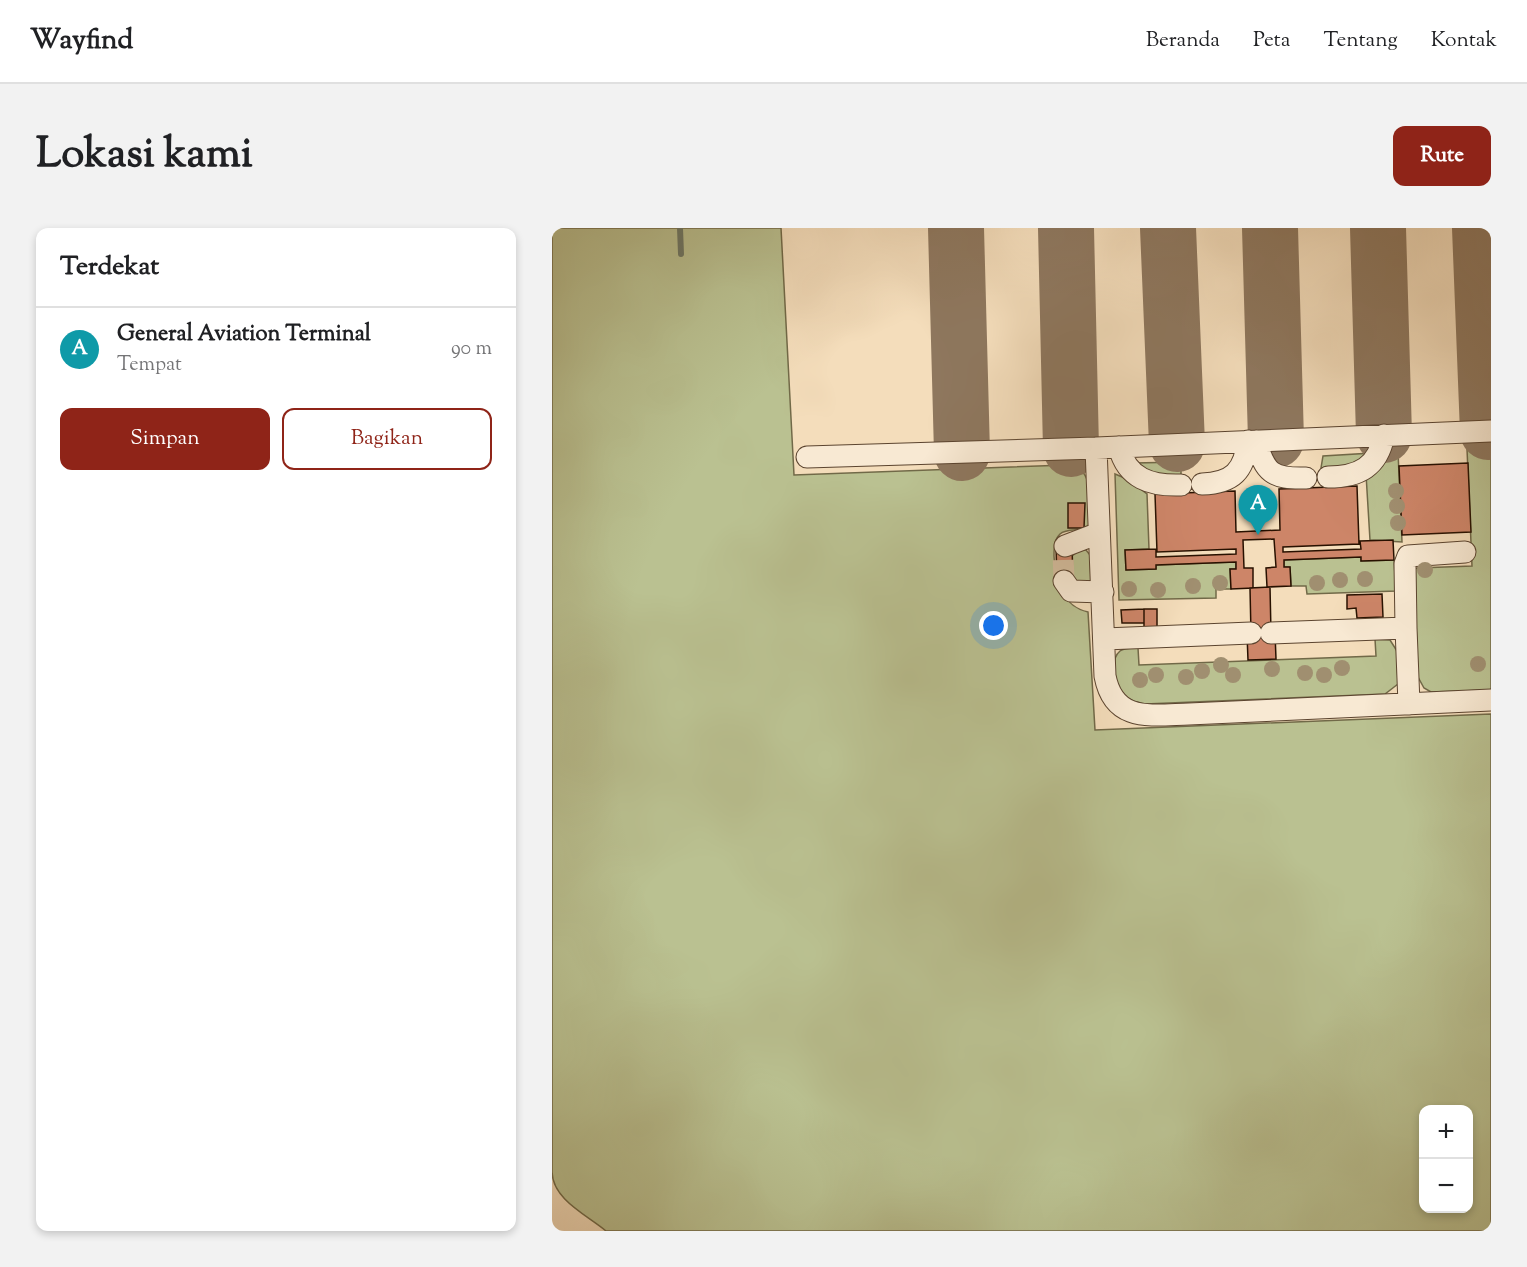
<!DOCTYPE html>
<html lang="id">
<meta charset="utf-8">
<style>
:root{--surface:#fff;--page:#f2f2f2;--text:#202124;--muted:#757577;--line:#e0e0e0;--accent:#8f2418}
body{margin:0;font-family:"Sorts Mill Goudy",serif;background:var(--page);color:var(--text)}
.controls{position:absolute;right:18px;bottom:18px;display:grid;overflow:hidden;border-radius:12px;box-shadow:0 3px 9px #0003}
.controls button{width:54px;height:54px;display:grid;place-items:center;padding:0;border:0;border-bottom:2px solid var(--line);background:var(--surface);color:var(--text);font:30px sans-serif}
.you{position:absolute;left:442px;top:398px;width:21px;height:21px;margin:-15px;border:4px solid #fff;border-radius:50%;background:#1a73e8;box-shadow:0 0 0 9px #1a73e833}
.badge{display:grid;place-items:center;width:39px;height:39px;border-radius:50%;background:var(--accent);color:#fff;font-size:20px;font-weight:700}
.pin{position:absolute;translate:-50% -50px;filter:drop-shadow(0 2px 3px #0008)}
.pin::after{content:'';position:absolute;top:32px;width:21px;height:18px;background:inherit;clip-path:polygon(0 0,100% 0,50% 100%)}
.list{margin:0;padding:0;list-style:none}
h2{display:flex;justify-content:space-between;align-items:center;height:78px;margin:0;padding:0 24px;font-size:26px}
h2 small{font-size:20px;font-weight:400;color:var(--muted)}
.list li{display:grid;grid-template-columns:39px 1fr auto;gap:18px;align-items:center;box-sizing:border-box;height:84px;padding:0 24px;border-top:2px solid var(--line)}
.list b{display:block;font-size:22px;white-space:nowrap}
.list p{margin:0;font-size:20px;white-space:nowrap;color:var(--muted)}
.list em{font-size:20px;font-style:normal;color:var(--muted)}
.actions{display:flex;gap:12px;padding:18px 24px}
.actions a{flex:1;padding:14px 0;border:2px solid var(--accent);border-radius:12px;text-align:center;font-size:21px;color:var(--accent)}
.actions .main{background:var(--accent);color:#fff}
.map{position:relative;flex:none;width:939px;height:1003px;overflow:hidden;border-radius:12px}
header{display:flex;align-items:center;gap:36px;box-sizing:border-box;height:84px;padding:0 30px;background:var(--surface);border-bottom:2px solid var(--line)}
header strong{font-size:28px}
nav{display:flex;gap:33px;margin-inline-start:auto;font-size:21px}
.intro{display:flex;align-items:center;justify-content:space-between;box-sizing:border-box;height:144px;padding:0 36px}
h1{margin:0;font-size:42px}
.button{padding:15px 27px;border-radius:12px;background:var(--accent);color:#fff;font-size:21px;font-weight:700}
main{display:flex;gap:36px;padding:0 36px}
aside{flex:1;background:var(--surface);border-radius:12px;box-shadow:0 3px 9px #0003}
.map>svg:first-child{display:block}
.green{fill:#bac191;stroke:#716948;stroke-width:1.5;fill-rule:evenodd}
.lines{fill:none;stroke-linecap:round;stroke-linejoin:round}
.stream{stroke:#6e7866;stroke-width:6}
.taxiway{stroke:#8e775e;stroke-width:56}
.building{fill:#cd8568;stroke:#281100;stroke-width:1.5}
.minor-tunnel{stroke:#d5be9f;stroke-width:21;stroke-dasharray:21 10;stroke-linecap:butt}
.minor-casing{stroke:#5b442f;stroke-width:23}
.minor{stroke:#f8e9d3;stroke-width:21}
.tree{fill:#a08f70}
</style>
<header>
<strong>Wayfind</strong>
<nav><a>Beranda</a><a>Peta</a><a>Tentang</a><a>Kontak</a></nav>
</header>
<div class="intro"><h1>Lokasi kami</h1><a class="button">Rute</a></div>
<main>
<aside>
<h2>Terdekat<small></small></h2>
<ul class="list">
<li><span class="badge" style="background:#0f9aa8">A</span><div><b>General Aviation Terminal</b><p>Tempat</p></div><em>90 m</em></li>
</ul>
<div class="actions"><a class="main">Simpan</a><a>Bagikan</a></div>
</aside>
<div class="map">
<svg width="939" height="1003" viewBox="0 0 939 1003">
<rect width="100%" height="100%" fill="#f4ddbb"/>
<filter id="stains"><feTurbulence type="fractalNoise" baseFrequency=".00333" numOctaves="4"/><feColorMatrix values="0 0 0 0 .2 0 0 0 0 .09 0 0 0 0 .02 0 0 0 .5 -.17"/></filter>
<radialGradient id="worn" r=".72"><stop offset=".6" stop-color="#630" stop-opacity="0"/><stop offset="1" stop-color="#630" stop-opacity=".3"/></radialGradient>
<path class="green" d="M0,0H229L242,247L515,237C544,239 537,274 537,296L535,300C527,303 514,300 508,306C502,312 502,320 502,328C503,352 509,378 536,384L543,502L939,486V1003H54C35,987 1,972 0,944ZM872,882H916V980H872Z
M939,220V462L879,464L872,460L866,449L862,342L865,340L920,338L915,221Z
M846,224L850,314L818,312L814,246L838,225Z
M821,225L798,241L769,240L771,228Z
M629,234V248L608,250L584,235Z
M563,246L575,251L595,266L597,321L573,322L574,342L604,341V337L684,334V341H678L679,361H664V370L567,372Z
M528,322H534L538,327L539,353L533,358L521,351L520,328Z
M809,329V333L842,332L844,363L755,366L754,358H739L738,339H732V332Z
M823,411L838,412L845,423L846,456L833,466L593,476C584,474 575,472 568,464C562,455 558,431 568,423C573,419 580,420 586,420L587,437L824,428Z"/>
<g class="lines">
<path class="stream" d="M128,0L129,26"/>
<path class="taxiway" d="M404,0L410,225
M514,0L519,221
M616,0L625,216
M718,0L724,212
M826,0L832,207
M928,0L936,204"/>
</g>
<path class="building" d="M916,235L919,304L850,307L847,238Z
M805,258L807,316L731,319V324L809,321L808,313L841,312L842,332L809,333V329L732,332V339H738L739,358L715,359L714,340L724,339L722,311L691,312L692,340H701V360L679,361L678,341H684V334L604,337V341L574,342L573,322L604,321V329L684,326V321L605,324L603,266L683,263L684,304L728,302L727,261Z
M516,275H533L532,300H516Z
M504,318H520L521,353L505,354Z
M718,359L719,405L699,406L698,360Z
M830,366L831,389L805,390L804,380L795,381V367Z
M592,381V395H570L569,382Z
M592,381H605V400L592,401Z
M723,405L724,431L696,432L695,406Z"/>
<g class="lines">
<path class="minor-tunnel" d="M512,353L511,323L513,318"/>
<defs>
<path id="minor" d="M704,213C713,245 720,251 754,250
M567,219C575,251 599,258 629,257
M544,220L553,448C562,495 599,487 637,486L939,472
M255,229L544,220L939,203
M776,249C807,249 826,239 832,207
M650,256C681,255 692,243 696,213
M513,318L547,305
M512,353L519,363L551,364
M854,400L853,336L856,328L913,324
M719,405L854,400L857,476
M553,411L699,405"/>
</defs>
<use href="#minor" class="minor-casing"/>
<use href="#minor" class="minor"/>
</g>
<g class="tree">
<circle cx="844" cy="263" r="8"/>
<circle cx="845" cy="278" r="8"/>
<circle cx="846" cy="295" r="8"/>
<circle cx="873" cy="342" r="8"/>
<circle cx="813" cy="351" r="8"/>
<circle cx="788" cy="352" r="8"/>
<circle cx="668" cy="355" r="8"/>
<circle cx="765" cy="355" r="8"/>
<circle cx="641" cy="358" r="8"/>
<circle cx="577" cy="361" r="8"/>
<circle cx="606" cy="362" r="8"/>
<circle cx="926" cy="436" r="8"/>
<circle cx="669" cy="437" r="8"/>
<circle cx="790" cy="440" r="8"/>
<circle cx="720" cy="441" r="8"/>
<circle cx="650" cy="443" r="8"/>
<circle cx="753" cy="445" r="8"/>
<circle cx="604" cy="447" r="8"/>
<circle cx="681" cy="447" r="8"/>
<circle cx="772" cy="447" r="8"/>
<circle cx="634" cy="449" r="8"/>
<circle cx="588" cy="452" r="8"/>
</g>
<rect width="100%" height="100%" filter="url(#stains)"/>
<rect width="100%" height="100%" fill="url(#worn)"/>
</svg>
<div class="controls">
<button>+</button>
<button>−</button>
</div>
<div class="you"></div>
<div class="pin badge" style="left:706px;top:307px;background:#0f9aa8">A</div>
</div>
</main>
